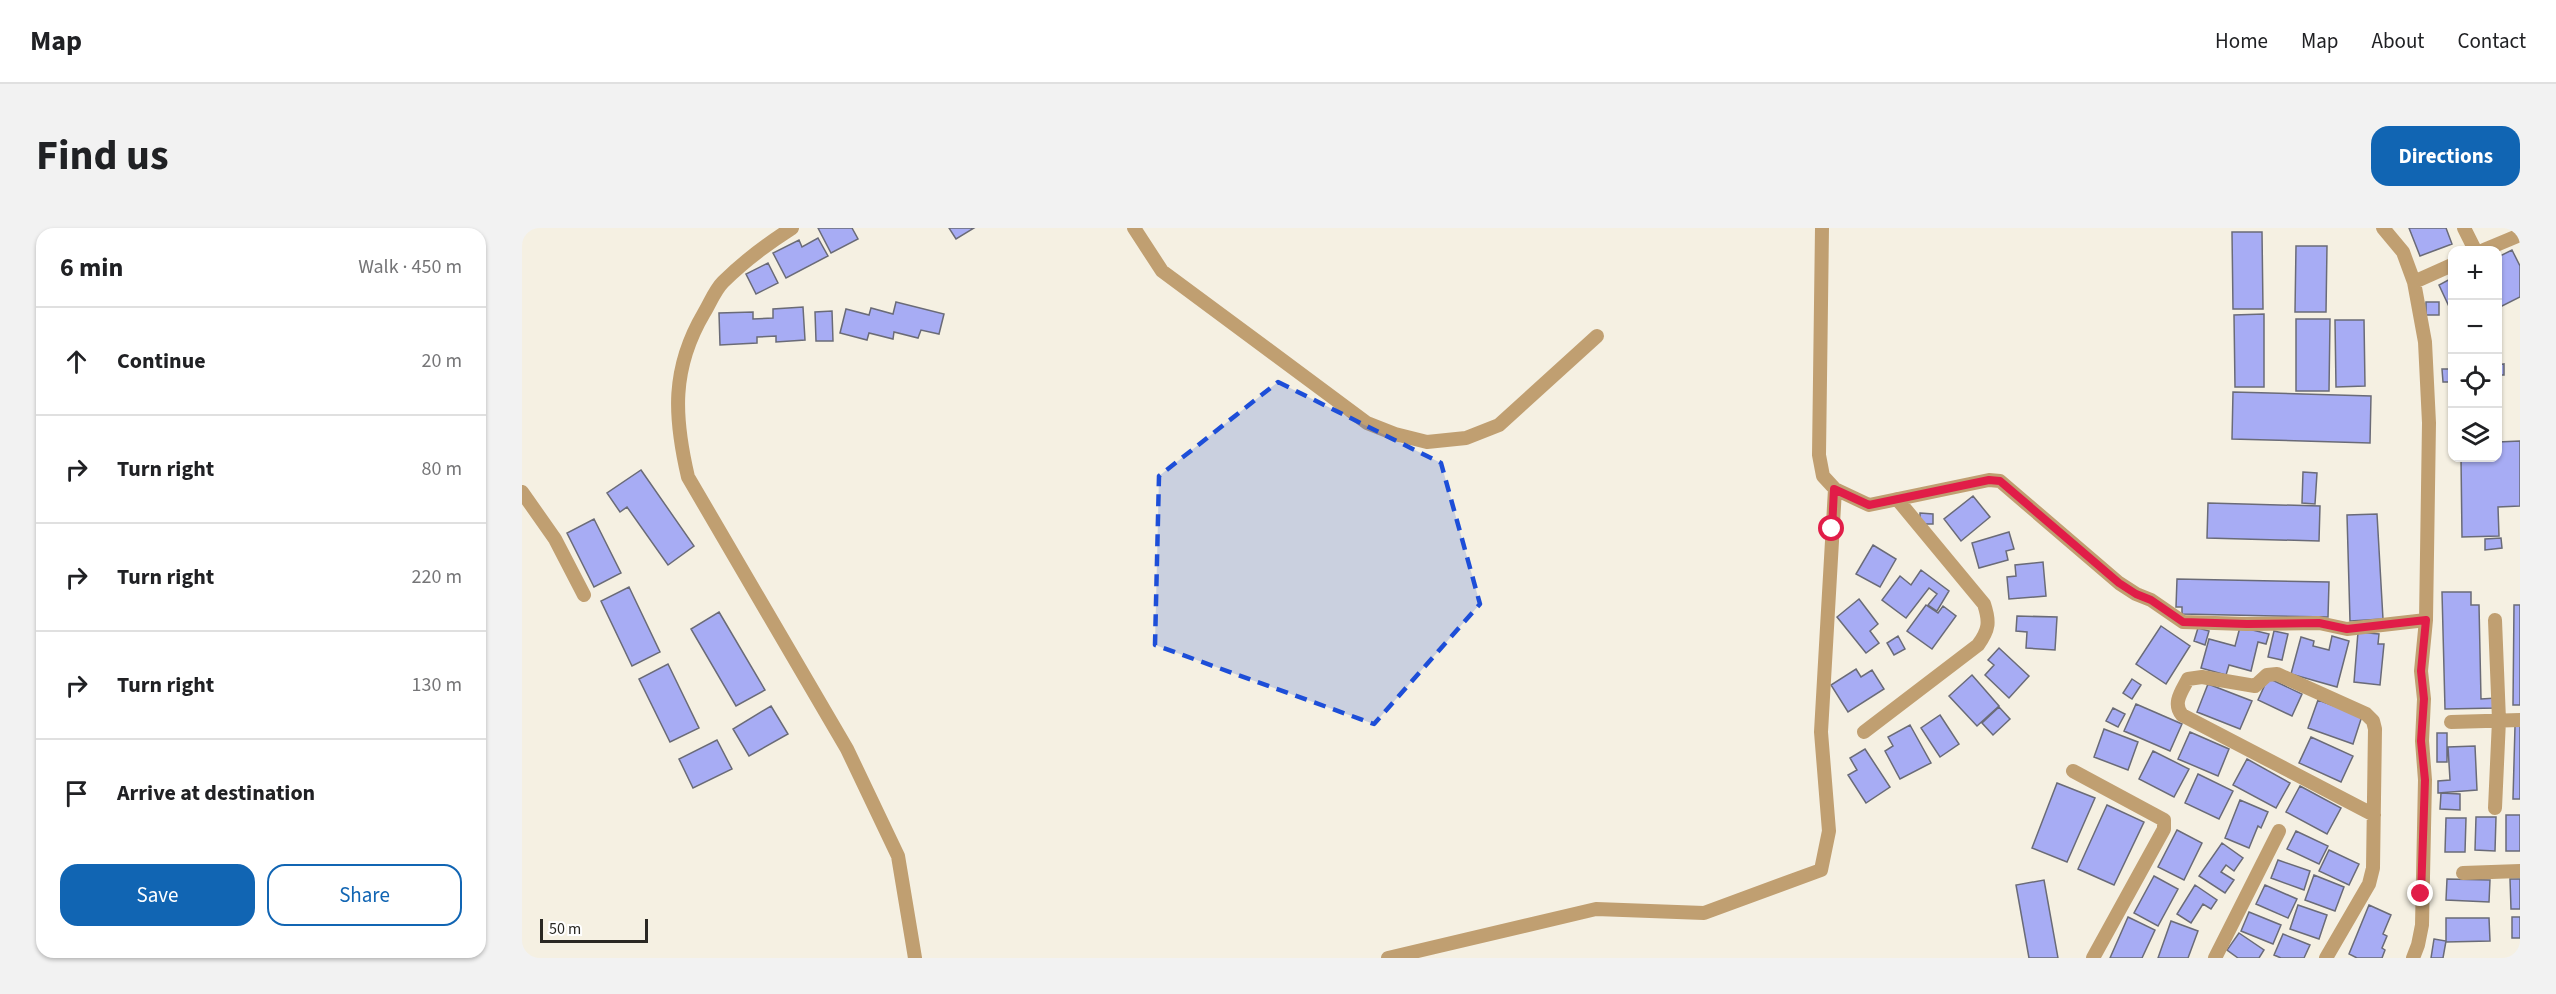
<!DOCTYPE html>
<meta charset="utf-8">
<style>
:root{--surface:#fff;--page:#f2f2f2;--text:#202124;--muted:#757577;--line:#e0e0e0;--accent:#1165b3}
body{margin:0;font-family:"Source Sans 3",sans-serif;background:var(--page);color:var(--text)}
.controls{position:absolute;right:18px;top:18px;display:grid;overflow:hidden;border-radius:12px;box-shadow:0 2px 4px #0004}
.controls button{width:54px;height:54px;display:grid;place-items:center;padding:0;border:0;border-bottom:2px solid var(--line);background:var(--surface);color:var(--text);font:30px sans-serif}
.scale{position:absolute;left:18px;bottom:15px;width:108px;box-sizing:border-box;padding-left:6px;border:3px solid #2a2823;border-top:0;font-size:16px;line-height:21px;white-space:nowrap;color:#2a2823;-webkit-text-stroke:4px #fff;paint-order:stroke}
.stop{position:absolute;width:18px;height:18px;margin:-14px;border:4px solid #e11d48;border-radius:50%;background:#fff}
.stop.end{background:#e11d48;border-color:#fff;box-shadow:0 2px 6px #0008}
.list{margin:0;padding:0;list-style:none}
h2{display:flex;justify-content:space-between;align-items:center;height:78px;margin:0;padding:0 24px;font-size:26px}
h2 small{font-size:20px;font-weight:400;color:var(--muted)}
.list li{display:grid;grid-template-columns:39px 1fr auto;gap:18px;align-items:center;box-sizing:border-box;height:108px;padding:0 24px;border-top:2px solid var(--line)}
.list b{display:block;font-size:22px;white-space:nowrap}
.list em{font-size:20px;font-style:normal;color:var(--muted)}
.actions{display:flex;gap:12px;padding:18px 24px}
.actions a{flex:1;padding:14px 0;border:2px solid var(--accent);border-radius:18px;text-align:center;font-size:21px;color:var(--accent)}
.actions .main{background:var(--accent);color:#fff}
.icon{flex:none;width:33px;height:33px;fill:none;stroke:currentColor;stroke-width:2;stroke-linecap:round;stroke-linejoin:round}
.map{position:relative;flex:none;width:1998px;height:730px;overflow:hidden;border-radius:18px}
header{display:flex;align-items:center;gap:36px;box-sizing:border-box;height:84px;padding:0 30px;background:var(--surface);border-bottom:2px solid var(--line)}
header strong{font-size:28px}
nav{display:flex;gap:33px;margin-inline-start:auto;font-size:21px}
.intro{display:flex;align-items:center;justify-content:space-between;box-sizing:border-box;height:144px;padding:0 36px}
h1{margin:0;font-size:42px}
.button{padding:15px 27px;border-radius:18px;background:var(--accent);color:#fff;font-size:21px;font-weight:700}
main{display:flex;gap:36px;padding:0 36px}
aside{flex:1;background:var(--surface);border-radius:18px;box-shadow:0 2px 4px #0004}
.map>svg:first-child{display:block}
.building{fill:#a7acf4;stroke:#6a6b77;stroke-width:1.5}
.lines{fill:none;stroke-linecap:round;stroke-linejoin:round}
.minor{stroke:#c09f71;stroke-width:14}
.route{stroke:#e11d48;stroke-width:8}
.marked{fill:#1d4ed8;fill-opacity:0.2;stroke:#1d4ed8;stroke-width:4.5;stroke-dasharray:12 8;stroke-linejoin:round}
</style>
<header>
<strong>Map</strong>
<nav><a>Home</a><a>Map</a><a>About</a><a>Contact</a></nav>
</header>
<div class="intro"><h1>Find us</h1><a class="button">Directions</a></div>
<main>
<aside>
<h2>6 min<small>Walk · 450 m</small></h2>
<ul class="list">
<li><svg class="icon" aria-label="ahead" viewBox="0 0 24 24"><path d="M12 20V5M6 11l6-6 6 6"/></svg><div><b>Continue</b></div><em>20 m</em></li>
<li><svg class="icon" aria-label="right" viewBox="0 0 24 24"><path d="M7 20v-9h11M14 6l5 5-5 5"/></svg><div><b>Turn right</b></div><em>80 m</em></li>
<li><svg class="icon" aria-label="right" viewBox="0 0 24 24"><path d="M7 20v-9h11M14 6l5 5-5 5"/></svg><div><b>Turn right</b></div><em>220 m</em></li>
<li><svg class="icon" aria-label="right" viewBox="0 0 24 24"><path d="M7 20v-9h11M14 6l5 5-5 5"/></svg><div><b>Turn right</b></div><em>130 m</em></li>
<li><svg class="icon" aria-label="arrive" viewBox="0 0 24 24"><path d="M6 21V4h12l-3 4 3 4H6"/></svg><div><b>Arrive at destination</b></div></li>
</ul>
<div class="actions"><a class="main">Save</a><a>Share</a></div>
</aside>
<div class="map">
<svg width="1998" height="730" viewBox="0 0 1998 730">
<rect width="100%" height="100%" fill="#f5f0e2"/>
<path class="building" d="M296,0H330L336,11L309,25Z
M427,0H452L434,11Z
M1887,0H1924L1930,16L1898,28Z
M1710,4H1740L1741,81H1711Z
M296,10L306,28L264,50L251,25L277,12L280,19Z
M1774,18H1805L1804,84H1773Z
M1990,22L1998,38V69L1976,80V29Z
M246,35L256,55L234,66L224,46Z
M1930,50V85L1917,57Z
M374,74L422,86L417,106L399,102L396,110L372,104L371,111L347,105L345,112L318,105L324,81L347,87L349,80L371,86Z
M1904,74H1917V87H1904Z
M281,79L283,112L254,114V108L235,109V115L198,117L197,85L231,84V91L251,90V81Z
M310,83L311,113H294L293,84Z
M1742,86V159H1713L1712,87Z
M1774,91H1808L1807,163H1774Z
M1813,92H1842L1843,158L1814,159Z
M1982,136V147H1976V137Z
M1920,141H1930V154H1921Z
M1711,164L1849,168L1848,215L1710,211Z
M1998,213V278L1976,279L1977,308L1940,309L1939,230H1976V214Z
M119,242L172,318L146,337L105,279L98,284L85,265Z
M1781,244L1795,245L1793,276L1780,275Z
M1451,268L1468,289L1439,313L1422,291Z
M1686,275L1798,278L1797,313L1685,310Z
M1398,285L1411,286V296H1398Z
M1855,286L1861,391L1828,393L1825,287Z
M72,291L99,345L72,359L45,305Z
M1487,304L1492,321L1484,323L1486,332L1457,340L1450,315Z
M1979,310L1980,320L1963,322V311Z
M1351,317L1374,331L1358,359L1334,346Z
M1521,334L1524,368L1487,371L1485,349L1494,348L1493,337Z
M1399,342L1427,363L1415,383L1406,377L1415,366L1407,360L1384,390L1360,372L1378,348L1389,357Z
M1655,351L1807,354L1806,389L1660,386V379H1654Z
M107,359L138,424L110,438L79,373Z
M1920,364H1949V377H1957L1959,471L1974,470V480L1923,481Z
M1337,371L1356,396L1348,403L1357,415L1344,425L1315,389Z
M1404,377L1416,385L1421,378L1434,388L1410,421L1385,403Z
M1992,377H1998V477H1991Z
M197,384L243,462L214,478L169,401Z
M1495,388L1535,389L1533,422L1504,420L1505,404L1494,403Z
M1639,398L1668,418L1644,456L1614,436Z
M1718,399L1747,406L1744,416L1736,414L1729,443L1707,437L1704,447L1679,440L1687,411L1713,418Z
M1676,400L1687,403L1683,417L1672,413Z
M1752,403L1766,406L1760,432L1746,429Z
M1836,404L1857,406L1856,416H1862L1858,457L1832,454Z
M1376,408L1383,421L1372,427L1365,415Z
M1810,408L1827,413L1815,459L1769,446L1779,409L1792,413L1791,418L1807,422Z
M1477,420L1507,448L1487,470L1463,447L1472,437L1466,432Z
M146,436L177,500L148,514L117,451Z
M1334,441L1339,449L1350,442L1362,461L1326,484L1309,457Z
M1450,447L1477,478L1455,498L1427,468Z
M1746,450L1780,466L1770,488L1736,472Z
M1610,451L1619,457L1610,471L1601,465Z
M1686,456L1730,473L1718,501L1675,484Z
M1796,472L1840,488L1831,516L1786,500Z
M1614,476L1660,496L1648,523L1602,503Z
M249,478L266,506L227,528L211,501Z
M1477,479L1488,491L1471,507L1460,495Z
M1591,480L1603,486L1596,499L1584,493Z
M1418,487L1437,516L1418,529L1399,500Z
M1388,497L1409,535L1378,551L1363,523L1371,518L1366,509Z
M1993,498H1998V571H1991Z
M1582,501L1616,514L1606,542L1572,529Z
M1668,504L1707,521L1696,548L1656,531Z
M1915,505H1925V534H1915Z
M1789,509L1831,528L1819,554L1777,535Z
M195,512L210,541L171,560L157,531Z
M1953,518L1955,562L1916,565V553L1928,552L1926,519Z
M1343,521L1368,559L1344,575L1326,547L1335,542L1328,530Z
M1631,523L1667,541L1652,569L1617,551Z
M1725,531L1768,555L1754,580L1711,557Z
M1676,546L1711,563L1697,591L1663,575Z
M1535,555L1573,570L1545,634L1510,620Z
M1778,558L1819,580L1805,606L1764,584Z
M1919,565L1938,566V582L1918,581Z
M1718,572L1746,584L1739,600L1736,598L1727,620L1703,610Z
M1585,577L1622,594L1592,657L1556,641Z
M1984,587H1998V623H1984Z
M1954,589H1974L1973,623L1953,622Z
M1924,590H1944L1943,624H1923Z
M1655,602L1680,615L1662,652L1636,639Z
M1774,603L1806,618L1797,636L1765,621Z
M1700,615L1721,630L1712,643L1704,637L1699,644L1712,652L1703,665L1677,648Z
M1807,622L1837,636L1827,657L1797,643Z
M1756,632L1788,643L1782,662L1749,650Z
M1792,647L1822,659L1813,683L1783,672Z
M1632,648L1656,661L1636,698L1612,685Z
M1925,651L1968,652L1967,674L1924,672Z
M1988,651H1998V681H1989Z
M1522,652L1536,730H1507L1494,657Z
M1673,657L1695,672L1689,681L1681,676L1669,695L1655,686Z
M1743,657L1775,671L1766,690L1734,676Z
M1776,677L1805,687L1797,711L1768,701Z
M1847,677L1869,687L1861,706L1865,708L1860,720L1863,722L1860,730H1835L1827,726Z
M1727,684L1759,697L1751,716L1719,703Z
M1606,689L1633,702L1620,730H1588Z
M1990,689H1998V710H1990Z
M1924,690H1967L1968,713L1924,714Z
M1649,693L1676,703L1666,730H1636Z
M1717,705L1742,722L1737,730H1716L1705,722Z
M1761,706L1788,717L1782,730H1759L1752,727Z
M1912,711L1924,713L1921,730H1909Z"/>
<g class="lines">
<path class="minor" d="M270,0C245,16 222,33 201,54C193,62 188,75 182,85C149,141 152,189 166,249L325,521L376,628L393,730
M612,0L640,43L845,195L873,206L905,214L944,210L977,197L1075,108
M1300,0L1297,227L1301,248L1313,261L1347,277L1467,252L1478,253L1597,355L1614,366L1629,372L1661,394L1724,396L1797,395L1825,401L1904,392L1907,195L1903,114L1892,54L1881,24L1861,0
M1942,0L1953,22
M1962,22L1998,7
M1892,54L1930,37
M0,264L33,311L62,367
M1973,392L1977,492L1973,580
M1929,494L1998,492
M1342,504L1456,417C1467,402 1468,394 1462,376L1375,271
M1551,543L1642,592V601L1571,730
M1941,645L1998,643
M866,730L1074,681L1182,685L1299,642L1307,603L1299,504L1313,261
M1693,730L1757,603
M1804,730L1847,656L1851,640L1853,501L1851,493L1844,486L1755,446L1745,447L1733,458L1680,449L1666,451C1660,463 1650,475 1660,487L1852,587
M1891,730L1896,717L1900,697L1903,552L1900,513L1902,471L1899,443L1904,392"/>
</g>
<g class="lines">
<path class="route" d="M1310,301L1312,261L1347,277L1467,252L1478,253L1597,355L1614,366L1629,372L1661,394L1725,396L1797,395L1825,401L1904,392L1899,443L1902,471L1899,513L1903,552L1899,666"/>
</g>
<path class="marked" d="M756,154L919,235L958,376L852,496L633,417L637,248Z"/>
</svg>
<div class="controls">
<button>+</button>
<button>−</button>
<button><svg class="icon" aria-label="locate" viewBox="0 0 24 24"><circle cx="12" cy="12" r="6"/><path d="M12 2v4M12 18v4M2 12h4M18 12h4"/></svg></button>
<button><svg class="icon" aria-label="layers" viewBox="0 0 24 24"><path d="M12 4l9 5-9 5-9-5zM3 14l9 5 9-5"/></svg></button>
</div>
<div class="scale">50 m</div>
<div class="stop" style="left:1310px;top:301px"></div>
<div class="stop end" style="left:1899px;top:666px"></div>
</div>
</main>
